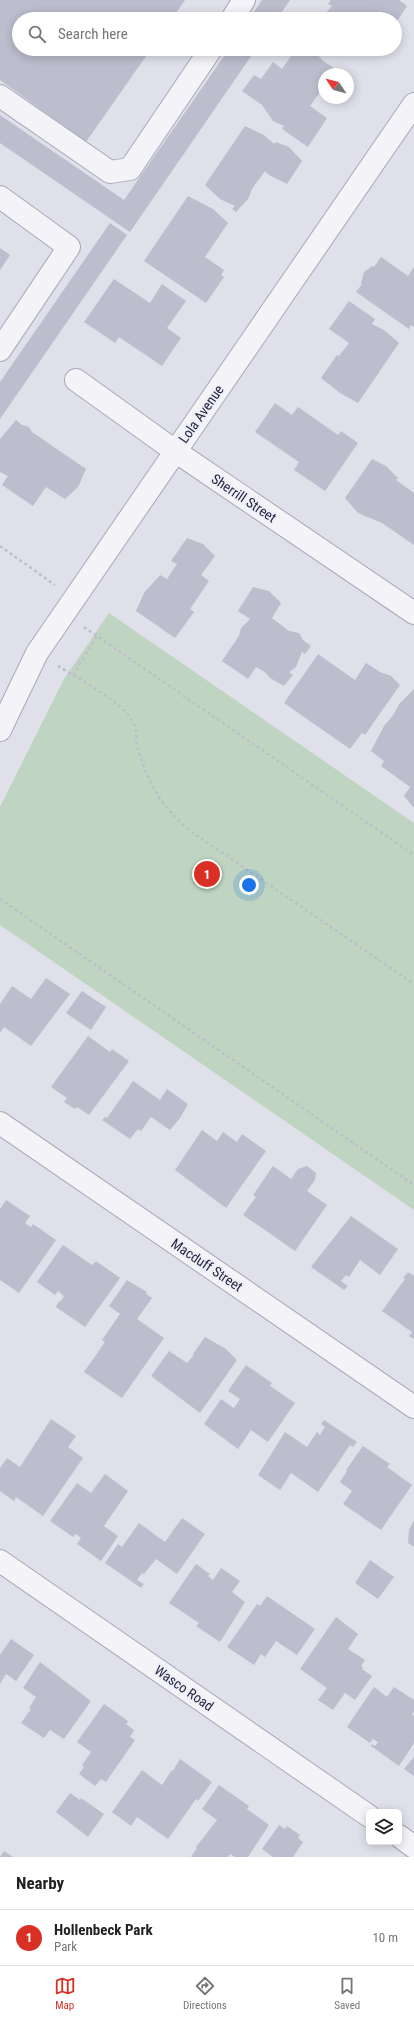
<!DOCTYPE html>
<style>
:root{--surface:#fff;--page:#f2f2f2;--text:#222;--muted:#767676;--line:#e0e0e0;--accent:#d93025}
body{margin:0;font-family:"Roboto Condensed",sans-serif;background:var(--page);color:var(--text)}
.controls{position:absolute;right:12px;bottom:12px;display:grid;overflow:hidden;border-radius:6px;box-shadow:0 2px 10px #0003}
.controls button{width:36px;height:36px;display:grid;place-items:center;padding:0;border:0;border-bottom:1px solid var(--line);background:var(--surface);color:var(--text);font:20px sans-serif}
.compass{position:absolute;left:318px;top:68px;width:36px;height:36px;border-radius:50%;background:var(--surface);box-shadow:0 2px 10px #0003;rotate:305deg}
.you{position:absolute;left:249px;top:885px;width:14px;height:14px;margin:-10px;border:3px solid #fff;border-radius:50%;background:#1a73e8;box-shadow:0 0 0 6px #1a73e833}
.badge{display:grid;place-items:center;width:26px;height:26px;border-radius:50%;background:var(--accent);color:#fff;font-size:13px;font-weight:700}
.pin{position:absolute;translate:-50% -50%;border:2px solid #fff;box-shadow:0 1px 4px #0006}
.list{margin:0;padding:0;list-style:none}
h2{display:flex;justify-content:space-between;align-items:center;height:52px;margin:0;padding:0 16px;font-size:17px}
h2 small{font-size:13px;font-weight:400;color:var(--muted)}
.list li{display:grid;grid-template-columns:26px 1fr auto;gap:12px;align-items:center;box-sizing:border-box;height:56px;padding:0 16px;border-top:1px solid var(--line)}
.list b{display:block;font-size:15px;white-space:nowrap}
.list p{margin:0;font-size:13px;white-space:nowrap;color:var(--muted)}
.list em{font-size:13px;font-style:normal;color:var(--muted)}
.icon{flex:none;width:22px;height:22px;fill:none;stroke:currentColor;stroke-width:2;stroke-linecap:round;stroke-linejoin:round}
.map{position:relative;flex:none;width:414px;height:1857px;overflow:hidden}
.search{position:absolute;background:var(--surface);box-shadow:0 2px 10px #0003;left:12px;right:12px;top:12px;height:44px;display:flex;align-items:center;gap:10px;box-sizing:border-box;padding:0 14px;border-radius:22px;color:var(--muted);font-size:15px}
.sheet{height:108px;background:var(--surface)}
nav{display:flex;justify-content:space-around;align-items:center;box-sizing:border-box;height:56px;border-top:1px solid var(--line);background:var(--surface);font-size:11px;color:var(--muted)}
nav a{display:grid;justify-items:center;gap:2px}
nav .on{color:var(--accent)}
.map>svg:first-child{display:block}
.green{fill:#c0d5c1}
.building{fill:#bcbdcd}
.lines{fill:none;stroke-linecap:round;stroke-linejoin:round}
.minor-casing{stroke:#a8a8b8;stroke-width:24}
.path{stroke:#bebec9;stroke-width:2.5;stroke-dasharray:3 3;stroke-linecap:butt}
.minor{stroke:#f3f3f8;stroke-width:22}
.labels{text-anchor:middle;stroke-width:4;stroke-linejoin:round;paint-order:stroke}
.street-label{font-size:14px;fill:#262743;stroke:#eff0f7}
</style>
<div class="map">
<svg width="414" height="1857" viewBox="0 0 414 1857">
<rect width="100%" height="100%" fill="#dfe0ea"/>
<path class="green" d="M109,613L414,823V1210L0,925V807L64,679Z"/>
<path class="building" d="M0,0H185L172,19H19V49H151L86,142L0,80Z
M262,0H290L277,19H249Z
M331,0H399L407,6L395,24V19H373L369,15L367,19H320L332,6L328,4Z
M229,49H256L130,232L0,143V115L124,200Z
M296,49H304L317,54L323,61L337,70L334,74H324V89L321,93L320,92L310,106L327,118L308,147L282,129L284,126L273,121L262,105L242,91L254,75L261,79L273,62L282,69Z
M245,126L264,135L274,144L276,142L289,147L302,161L287,184L269,175L265,171L252,189L248,199L236,212L232,209L235,206L220,199L205,185Z
M188,196L213,209L228,223L205,257L224,270L221,275L224,277L206,303L144,261Z
M110,223L127,235L0,419V382Z
M0,248L10,255L0,270Z
M381,257L408,276L414,267V327L411,325L409,329L356,292L362,284L361,283L364,272L372,266L374,267Z
M114,279L150,303L162,284L186,301L167,328L181,338L162,366L119,337L115,343L84,322Z
M349,301L375,319L372,324L384,330L399,343L358,403L340,393L321,378L337,355L339,356L349,343L329,329Z
M275,403L292,415L298,407L338,435L341,431L358,443L325,491L294,470L299,462L255,432Z
M16,420L22,425L29,427L32,432L86,469L78,487L65,499L46,487L33,506L2,485L8,476L0,472V439Z
M372,459L386,466L398,478L396,480L414,493V545L382,523L358,513L345,498Z
M187,538L203,544L215,556L201,575L209,581L190,609L194,612L175,638L136,611L144,593L160,575L167,579L177,564L171,561Z
M253,587L269,591L281,603L272,618L289,631L299,633L303,640L311,646L305,654L302,652L296,667L289,672L293,675L284,686L270,678L265,672L256,667L248,679L222,661L239,636L241,628L250,619L238,611Z
M318,654L355,680L366,663L380,672L391,676L400,685L365,735L362,733L350,749L284,703Z
M414,689V808L404,796L410,787L381,766L384,761L371,751L384,726L394,714L399,704Z
M46,978L70,994L31,1046L4,1027L0,1033V1004L12,986L31,999Z
M82,991L106,1007L91,1030L66,1013Z
M88,1036L110,1052L112,1049L129,1061L89,1115L77,1107L75,1109L64,1102L67,1098L51,1087Z
M133,1081L160,1100L167,1089L188,1104L180,1118L170,1130L151,1117L141,1131L138,1129L130,1139L102,1120L105,1117L107,1118Z
M202,1130L217,1141L223,1132L237,1142L242,1134L266,1151L226,1208L175,1170Z
M273,1166L291,1179L298,1169L307,1166L316,1173L315,1180L307,1191L327,1205L295,1251L243,1215L256,1197L253,1195Z
M6,1200L30,1216L25,1223L31,1227L33,1224L56,1240L19,1293L0,1280V1209Z
M351,1216L398,1249L380,1275L360,1260L349,1277L346,1275L341,1281L348,1286L344,1290L311,1267Z
M63,1245L92,1265L96,1261L120,1278L85,1327L56,1307L59,1301L60,1302L64,1296L58,1291L55,1295L37,1282Z
M408,1272L414,1276V1339L409,1336L412,1332L382,1311L405,1279L403,1278Z
M127,1280L147,1292L146,1294L152,1298L137,1319L164,1338L122,1398L84,1372L105,1342L102,1340L120,1314L109,1306Z
M205,1337L226,1349L237,1360L200,1413L151,1376L169,1351L187,1363L194,1355L193,1354Z
M246,1365L272,1383L270,1386L295,1403L268,1442L251,1430L238,1449L204,1424L221,1399L234,1408L240,1399L228,1391Z
M51,1419L76,1436L68,1447L83,1458L43,1516L16,1497L14,1501L0,1491V1468L7,1458L20,1467Z
M324,1420L357,1442L353,1447L350,1445L318,1492L291,1473L280,1490L258,1475L285,1432L307,1447L317,1432L320,1435L325,1427L321,1424Z
M363,1446L390,1464L387,1467L412,1485L381,1530L343,1504L352,1491L340,1482L347,1471L346,1470Z
M105,1474L128,1491L104,1526L118,1536L101,1561L77,1544L81,1538L76,1534L73,1537L50,1521L77,1483L91,1493Z
M182,1518L205,1534L177,1574L156,1559L144,1574L142,1573L137,1580L144,1584L141,1588L105,1563L118,1544L122,1547L139,1523L165,1542Z
M414,1520V1547L408,1543L409,1530Z
M370,1560L394,1577L378,1599L355,1583Z
M196,1564L210,1574L208,1576L213,1580L221,1568L240,1581L232,1592L245,1602L220,1642L196,1626L199,1623L169,1603Z
M267,1596L315,1629L297,1655L276,1641L265,1657L261,1654L254,1665L227,1647L257,1604L260,1606Z
M336,1617L358,1634L348,1649L365,1660L361,1666L363,1667L362,1669L372,1676L355,1700L345,1693L333,1710L318,1700L327,1688L300,1669Z
M11,1639L34,1655L16,1681L6,1674L0,1684V1655Z
M40,1662L91,1701L64,1739L50,1730L44,1738L21,1723L31,1709L29,1708L36,1697L23,1688Z
M374,1687L387,1697L394,1687L414,1700V1712L412,1714L414,1716V1743L399,1766L371,1746L372,1744L375,1746L378,1742L373,1739L370,1743L347,1727Z
M104,1704L128,1721L126,1724L134,1730L130,1737L135,1740L106,1782L101,1779L95,1786L79,1774L84,1767L82,1765L91,1752L77,1742Z
M414,1757V1776L404,1769Z
M180,1759L212,1782L198,1801L196,1799L168,1839L137,1817L131,1826L112,1812L142,1770L162,1785L172,1770L173,1771Z
M219,1785L249,1806L247,1809L269,1825L248,1857H235L230,1854L228,1857H191L197,1848L196,1847L217,1820L202,1809Z
M70,1793L80,1800L81,1798L104,1814L88,1837L56,1812Z
M279,1825L285,1829L287,1826L300,1835L298,1838L303,1842L293,1857H273L262,1849Z
M4,1851L13,1857H0Z"/>
<g class="lines">
<defs>
<path id="minor" d="M232,19L244,0
M0,96L110,172L130,169L211,49
M0,197L69,247L0,350
M76,380L175,451L414,613
M0,730L37,653L414,104
M0,1123L414,1407
M0,1561L369,1816
M399,1836L414,1847"/>
</defs>
<use href="#minor" class="minor-casing"/>
<path class="path" d="M0,546L55,585
M84,627L97,636
M58,666C78,678 124,703 133,722C137,730 136,741 138,749C149,785 161,806 189,830L414,984
M73,675L97,636L414,855
M0,899L414,1185"/>
<use href="#minor" class="minor"/>
</g>
<g class="labels">
<g class="street-label">
<text transform="translate(201 414) rotate(-55)" y="5">Lola Avenue</text>
<text transform="translate(244 498) rotate(34)" y="5">Sherrill Street</text>
<text transform="translate(207 1265) rotate(34)" y="5">Macduff Street</text>
<text transform="translate(184 1688) rotate(35)" y="5">Wasco Road</text>
</g>
</g>
</svg>
<div class="controls">
<button><svg class="icon" aria-label="layers" viewBox="0 0 24 24"><path d="M12 4l9 5-9 5-9-5zM3 14l9 5 9-5"/></svg></button>
</div>
<svg class="compass" viewBox="-18 -18 36 36"><path d="M0-13l5 13h-10z" fill="#e53935"/><path d="M0 13l5-13h-10z" fill="#767676"/></svg>
<div class="you"></div>
<div class="pin badge" style="left:207px;top:874px">1</div>
<div class="search"><svg class="icon" aria-label="search" viewBox="0 0 24 24"><circle cx="10" cy="10" r="6"/><path d="M15 15l6 6"/></svg>Search here</div>
</div>
<section class="sheet">
<h2>Nearby<small></small></h2>
<ul class="list">
<li><span class="badge">1</span><div><b>Hollenbeck Park</b><p>Park</p></div><em>10 m</em></li>
</ul>
</section>
<nav>
<a class="on"><svg class="icon" aria-label="map" viewBox="0 0 24 24"><path d="M3 6l6-2 6 2 6-2v14l-6 2-6-2-6 2zM9 4v14M15 6v14"/></svg>Map</a>
<a><svg class="icon" aria-label="directions" viewBox="0 0 24 24"><path d="M12 3l9 9-9 9-9-9zM9 14v-3h6M13 9l2 2-2 2"/></svg>Directions</a>
<a><svg class="icon" aria-label="saved" viewBox="0 0 24 24"><path d="M7 4h10v16l-5-4-5 4z"/></svg>Saved</a>
</nav>
